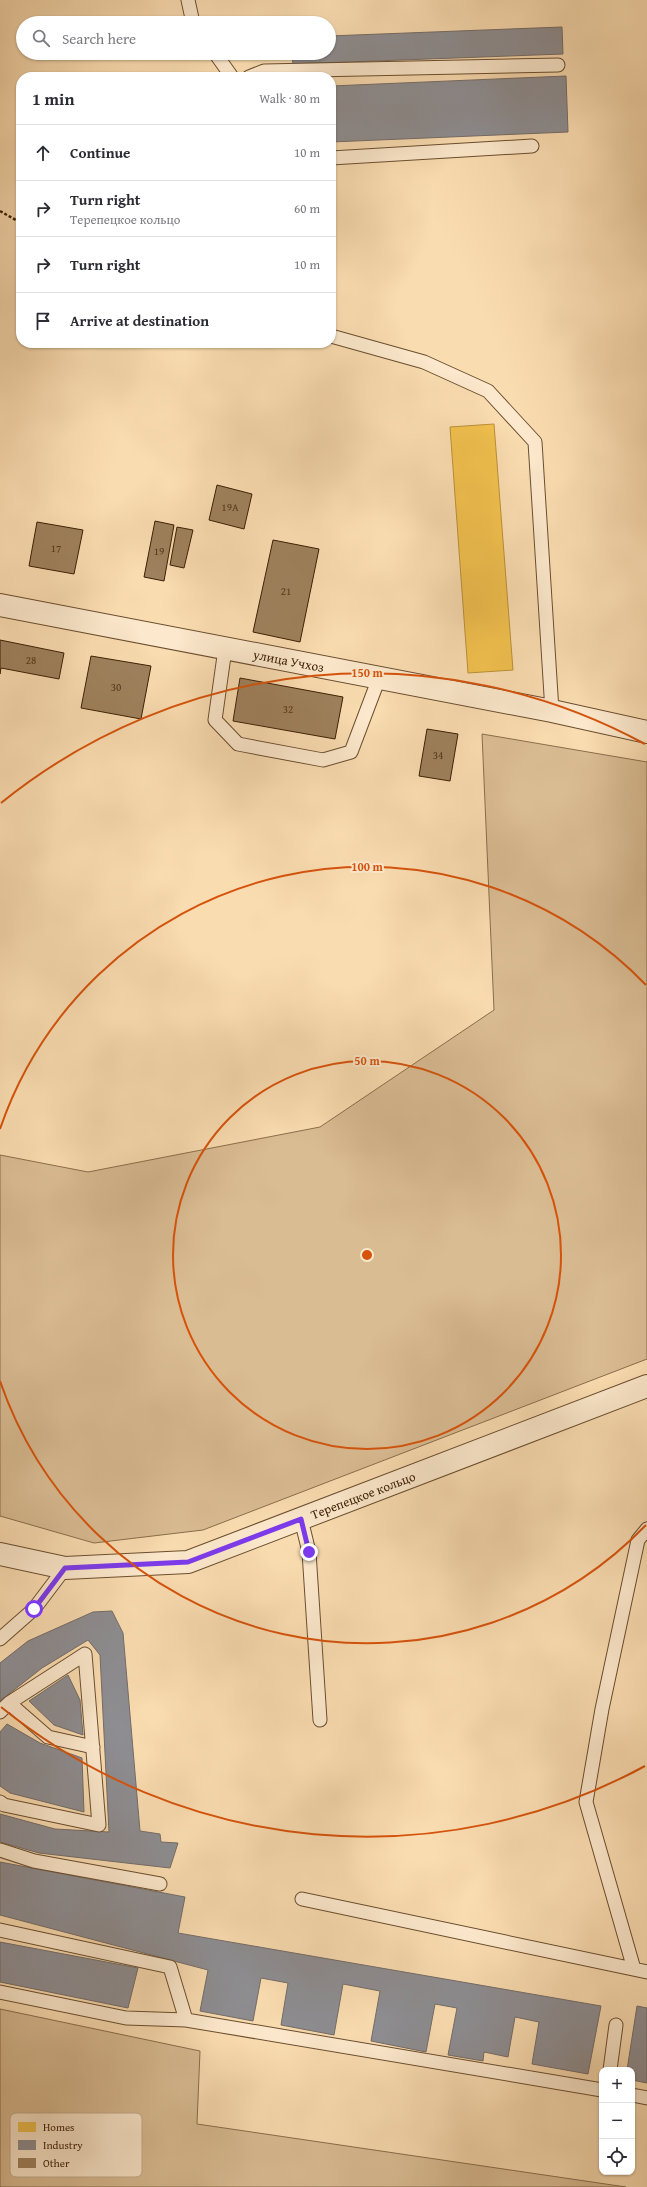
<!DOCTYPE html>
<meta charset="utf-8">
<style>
:root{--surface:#fff;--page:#f7f7f7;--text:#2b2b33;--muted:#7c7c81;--line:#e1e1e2}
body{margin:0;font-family:"Gentium Book Plus",serif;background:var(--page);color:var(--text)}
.controls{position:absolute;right:12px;bottom:12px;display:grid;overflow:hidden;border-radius:8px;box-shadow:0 1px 3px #0004}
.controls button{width:36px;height:36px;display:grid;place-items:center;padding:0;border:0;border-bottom:1px solid var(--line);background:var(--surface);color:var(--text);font:20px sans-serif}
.stop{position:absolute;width:12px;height:12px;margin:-9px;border:3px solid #7c3aed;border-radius:50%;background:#fff}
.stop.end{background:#7c3aed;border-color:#fff;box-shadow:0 1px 4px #0008}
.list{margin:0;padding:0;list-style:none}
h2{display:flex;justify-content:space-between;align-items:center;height:52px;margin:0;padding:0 16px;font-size:17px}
h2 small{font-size:13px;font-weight:400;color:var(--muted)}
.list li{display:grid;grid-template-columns:26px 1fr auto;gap:12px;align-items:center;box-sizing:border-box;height:56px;padding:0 16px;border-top:1px solid var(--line)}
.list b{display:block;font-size:15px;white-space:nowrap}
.list p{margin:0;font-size:13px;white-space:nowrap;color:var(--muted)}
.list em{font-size:13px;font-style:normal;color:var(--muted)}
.icon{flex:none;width:22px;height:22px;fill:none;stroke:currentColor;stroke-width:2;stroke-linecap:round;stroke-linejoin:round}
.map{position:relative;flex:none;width:647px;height:2187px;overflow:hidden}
.search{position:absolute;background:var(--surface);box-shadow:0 1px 3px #0004;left:16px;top:16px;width:320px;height:44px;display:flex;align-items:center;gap:10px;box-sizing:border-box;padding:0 14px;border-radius:22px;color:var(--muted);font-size:15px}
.panel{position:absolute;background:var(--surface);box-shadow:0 1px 3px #0004;left:16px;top:72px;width:320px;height:276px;border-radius:16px}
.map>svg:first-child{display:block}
.green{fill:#dabc93;stroke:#8a6e4b}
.homes{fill:#f2c14e;stroke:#bb9038}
.industry{fill:#8d8d92;stroke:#746c67}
.building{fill:#9e815d;stroke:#3b1f03}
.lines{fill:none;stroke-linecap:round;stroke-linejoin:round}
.service-casing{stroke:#6b4e2e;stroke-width:15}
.minor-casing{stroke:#6b4e2e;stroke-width:24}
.tertiary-casing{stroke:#6b4e2e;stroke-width:24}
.path{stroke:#3b1f03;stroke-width:2.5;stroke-dasharray:3 2;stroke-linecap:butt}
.service{stroke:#fce8cc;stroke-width:13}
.minor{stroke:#fce8cc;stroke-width:22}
.tertiary{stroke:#fce8cc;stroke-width:22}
.route{stroke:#7c3aed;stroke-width:5}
.ring{fill:none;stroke:#d7530b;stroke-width:2}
.labels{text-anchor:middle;stroke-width:4;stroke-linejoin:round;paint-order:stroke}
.number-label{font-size:11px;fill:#54381a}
.street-label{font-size:13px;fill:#3b1f03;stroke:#fce8cc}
.key{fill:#fce8cc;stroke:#c2ac90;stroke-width:1}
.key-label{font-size:11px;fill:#3b1f03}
.centre{fill:#d7530b;stroke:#fce8cc;stroke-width:2}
.ring-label{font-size:12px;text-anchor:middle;font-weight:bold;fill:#d7530b;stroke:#fce8cc;stroke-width:4;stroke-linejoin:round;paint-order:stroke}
</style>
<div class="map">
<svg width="647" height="2187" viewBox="0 0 647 2187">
<rect width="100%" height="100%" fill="#fadcb1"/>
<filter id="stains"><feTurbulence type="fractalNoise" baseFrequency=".005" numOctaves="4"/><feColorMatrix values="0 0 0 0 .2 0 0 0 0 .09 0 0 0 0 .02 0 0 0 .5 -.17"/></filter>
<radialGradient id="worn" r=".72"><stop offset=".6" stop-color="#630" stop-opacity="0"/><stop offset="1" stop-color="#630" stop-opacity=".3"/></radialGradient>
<path class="green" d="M482,734L647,762V1359L203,1530L94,1543L0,1516V1155L88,1172L320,1127L494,1010Z
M0,2009L200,2051L197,2124L626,2187H0Z"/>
<path class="homes" d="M494,424L513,670L468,673L450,427Z"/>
<path class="industry" d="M562,27L563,54L293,64L292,53H329V36Z
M566,76L568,132L331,142V86Z
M112,1611L123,1633L140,1831L160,1834L161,1842L178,1843L170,1868L39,1853L0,1842V1814L55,1829L109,1832L100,1655L88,1640L42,1668L0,1701V1663L28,1641L93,1612Z
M68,1675L80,1700L83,1735L54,1725L29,1701Z
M7,1724L40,1743L82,1758L84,1812L10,1793L0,1786V1732Z
M0,1862L185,1897L178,1933L601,2006L588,2074L532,2064L539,2022L515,2017L508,2057L484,2052L483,2061L448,2055L457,2008L435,2004L426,2052L371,2041L380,1991L343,1984L334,2035L281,2025L288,1983L261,1978L253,2021L200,2011L208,1970L0,1915Z
M0,1942L138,1968L128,2008L0,1982Z
M637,2006L647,2008V2083L632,2080V2070H627Z"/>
<path class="building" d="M217,485L252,494L244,529L209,520Z
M155,521L174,525L164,581L144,577Z
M37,522L83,530L74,574L29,566Z
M177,527L193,530L184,568L170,565Z
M273,540L319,549L300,642L253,632Z
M0,640L64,653L59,679L1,668L0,674Z
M91,656L151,666L141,719L81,708Z
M240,678L343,697L335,739L233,721Z
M427,729L458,734L450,781L419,776Z"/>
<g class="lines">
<defs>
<path id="service" d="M188,0L193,23
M215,53L232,77
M249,77L264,71L558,65
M331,158L532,146
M331,336L424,362L488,391L535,442L552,711
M225,649L215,720L238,744L323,760L351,752L379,678
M301,1519L309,1552L320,1720
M0,1639L34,1609L65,1568
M9,1703L48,1737L93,1747
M0,1712L9,1703L85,1654L99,1825L4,1805L0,1802
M0,1850L34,1861L160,1884
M302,1899L647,1972
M0,1930L170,1967L186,2020L602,2090
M634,1969L586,1802L602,1709L638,1540L647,1529
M0,1992L126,2018L186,2020
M610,2070L616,2025
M632,2095L647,2098"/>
<g id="minor">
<path id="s1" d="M0,605L552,711L647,732"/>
</g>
<g id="tertiary">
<path id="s2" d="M0,1554L65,1568L188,1562L647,1386"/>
</g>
</defs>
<use href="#service" class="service-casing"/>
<use href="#minor" class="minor-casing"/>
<use href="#tertiary" class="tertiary-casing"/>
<path class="path" d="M0,211L21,223"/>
<use href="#service" class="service"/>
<use href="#minor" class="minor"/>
<use href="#tertiary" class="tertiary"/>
</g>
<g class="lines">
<path class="route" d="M34,1609L65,1568L188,1562L301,1519L309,1552"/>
</g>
<g class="ring">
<circle cx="367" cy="1255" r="194"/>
<path d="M646 1525A388 388 0 0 1 0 1381M0 1129A388 388 0 0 1 646 985"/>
<path d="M645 1766A582 582 0 0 1 1 1707M1 803A582 582 0 0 1 645 744"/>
</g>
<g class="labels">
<g class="number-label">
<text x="230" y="511">19А</text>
<text x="56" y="552">17</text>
<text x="159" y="555">19</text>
<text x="286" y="595">21</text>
<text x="31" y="664">28</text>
<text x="116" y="691">30</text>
<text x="288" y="713">32</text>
<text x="438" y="759">34</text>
</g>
<g class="street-label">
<text dy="5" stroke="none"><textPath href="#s1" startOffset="294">улица Учхоз</textPath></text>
<text dy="5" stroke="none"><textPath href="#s2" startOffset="377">Терепецкое кольцо</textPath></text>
</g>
</g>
<rect x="10" y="2113" width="132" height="64" rx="6" class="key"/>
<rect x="18" y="2122" width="18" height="10" fill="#f2c14e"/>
<rect x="18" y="2140" width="18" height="10" fill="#8d8d92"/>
<rect x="18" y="2158" width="18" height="10" fill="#9e815d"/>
<g class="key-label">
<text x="43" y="2131">Homes</text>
<text x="43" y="2149">Industry</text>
<text x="43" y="2167">Other</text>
</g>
<circle cx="367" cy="1255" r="6" class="centre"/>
<g class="ring-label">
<text x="367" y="677">150 m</text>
<text x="367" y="871">100 m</text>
<text x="367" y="1065">50 m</text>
</g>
<rect width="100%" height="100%" filter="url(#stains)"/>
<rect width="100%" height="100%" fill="url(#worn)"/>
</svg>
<div class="controls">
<button>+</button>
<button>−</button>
<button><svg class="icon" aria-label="locate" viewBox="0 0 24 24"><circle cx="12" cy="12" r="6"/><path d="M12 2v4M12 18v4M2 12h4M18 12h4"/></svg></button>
</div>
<div class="stop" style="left:34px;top:1609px"></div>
<div class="stop end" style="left:309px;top:1552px"></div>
<div class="search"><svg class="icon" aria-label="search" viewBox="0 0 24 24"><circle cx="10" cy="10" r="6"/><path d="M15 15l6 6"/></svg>Search here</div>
<section class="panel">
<h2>1 min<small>Walk · 80 m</small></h2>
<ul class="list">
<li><svg class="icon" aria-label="ahead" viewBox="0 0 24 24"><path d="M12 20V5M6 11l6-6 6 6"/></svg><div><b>Continue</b></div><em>10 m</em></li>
<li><svg class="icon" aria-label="right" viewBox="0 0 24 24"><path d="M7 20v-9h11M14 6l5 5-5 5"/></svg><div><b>Turn right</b><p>Терепецкое кольцо</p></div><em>60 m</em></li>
<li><svg class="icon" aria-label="right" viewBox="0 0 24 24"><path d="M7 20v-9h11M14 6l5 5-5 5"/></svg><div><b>Turn right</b></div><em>10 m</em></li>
<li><svg class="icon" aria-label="arrive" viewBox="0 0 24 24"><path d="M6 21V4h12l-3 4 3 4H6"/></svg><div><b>Arrive at destination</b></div></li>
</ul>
</section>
</div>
